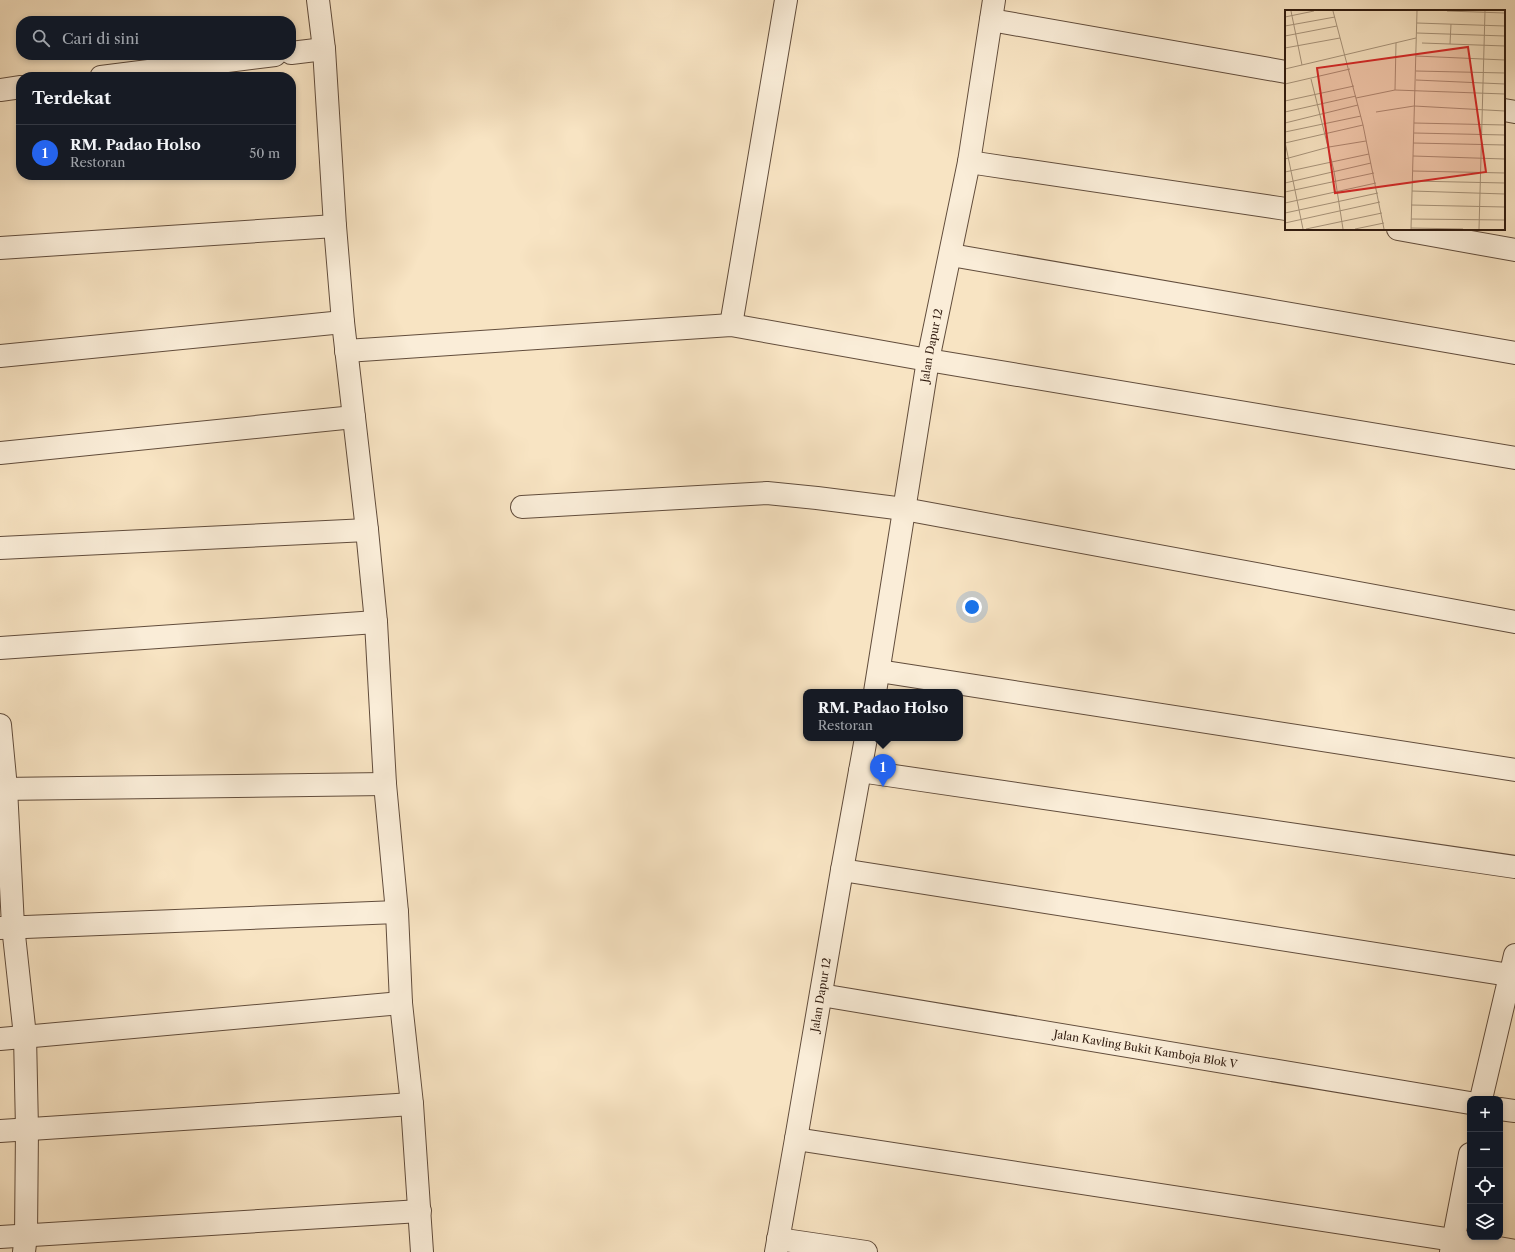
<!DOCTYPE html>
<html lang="id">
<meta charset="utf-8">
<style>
:root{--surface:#171b24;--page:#20242c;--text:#f1f3f6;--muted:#9ea1a6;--line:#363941;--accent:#2563eb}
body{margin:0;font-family:"Libre Caslon Text",serif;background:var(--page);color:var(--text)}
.controls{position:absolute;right:12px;bottom:12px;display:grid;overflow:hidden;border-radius:8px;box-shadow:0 2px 6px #0003}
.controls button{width:36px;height:36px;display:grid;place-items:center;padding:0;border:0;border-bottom:1px solid var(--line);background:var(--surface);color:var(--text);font:20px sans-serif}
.you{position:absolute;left:972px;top:607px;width:14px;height:14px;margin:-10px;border:3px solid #fff;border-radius:50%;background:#1a73e8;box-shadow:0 0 0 6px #1a73e833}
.badge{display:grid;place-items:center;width:26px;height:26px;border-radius:50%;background:var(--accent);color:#fff;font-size:13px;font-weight:700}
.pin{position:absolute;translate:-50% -33px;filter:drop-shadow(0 1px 2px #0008)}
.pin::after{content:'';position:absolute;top:21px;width:14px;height:12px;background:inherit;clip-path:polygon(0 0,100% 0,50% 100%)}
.popup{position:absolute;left:803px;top:689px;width:160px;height:52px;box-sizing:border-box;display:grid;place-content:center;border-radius:8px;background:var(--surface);filter:drop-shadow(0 1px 3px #0005);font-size:13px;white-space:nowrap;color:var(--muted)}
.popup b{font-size:15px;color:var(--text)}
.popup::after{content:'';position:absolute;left:50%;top:100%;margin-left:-8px;border:8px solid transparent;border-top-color:var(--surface)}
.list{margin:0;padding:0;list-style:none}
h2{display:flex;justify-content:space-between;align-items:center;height:52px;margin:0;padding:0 16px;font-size:17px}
h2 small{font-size:13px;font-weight:400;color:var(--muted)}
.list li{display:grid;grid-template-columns:26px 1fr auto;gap:12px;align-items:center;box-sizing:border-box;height:56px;padding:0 16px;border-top:1px solid var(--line)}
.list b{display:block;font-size:15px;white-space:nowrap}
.list p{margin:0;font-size:13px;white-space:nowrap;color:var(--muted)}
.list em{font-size:13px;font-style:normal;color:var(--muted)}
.icon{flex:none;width:22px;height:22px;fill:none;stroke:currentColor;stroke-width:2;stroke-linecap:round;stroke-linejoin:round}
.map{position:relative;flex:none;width:1515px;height:1252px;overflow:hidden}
.search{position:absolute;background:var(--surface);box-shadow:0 2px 6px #0003;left:16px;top:16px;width:280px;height:44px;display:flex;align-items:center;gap:10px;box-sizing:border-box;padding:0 14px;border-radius:16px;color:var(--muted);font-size:15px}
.panel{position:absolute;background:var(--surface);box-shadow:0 2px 6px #0003;left:16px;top:72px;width:280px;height:108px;border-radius:16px}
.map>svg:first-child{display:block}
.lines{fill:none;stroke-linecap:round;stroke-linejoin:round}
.minor-casing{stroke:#624d3c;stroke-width:24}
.tertiary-casing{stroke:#624d3c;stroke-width:24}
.minor{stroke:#faedd8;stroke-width:22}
.tertiary{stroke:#faedd8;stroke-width:22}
.labels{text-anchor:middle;stroke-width:4;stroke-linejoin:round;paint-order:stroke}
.street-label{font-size:11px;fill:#301b0f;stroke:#faedd8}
.inset-road{fill:none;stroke:#a8947b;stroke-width:1}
.view{fill:#d62828;fill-opacity:0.15;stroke:#d62828;stroke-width:2}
.inset-edge{fill:none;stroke:#301b0f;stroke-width:2}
</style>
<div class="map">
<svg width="1515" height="1252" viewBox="0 0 1515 1252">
<rect width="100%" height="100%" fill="#f8e4c3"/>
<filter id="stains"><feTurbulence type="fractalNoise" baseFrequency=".005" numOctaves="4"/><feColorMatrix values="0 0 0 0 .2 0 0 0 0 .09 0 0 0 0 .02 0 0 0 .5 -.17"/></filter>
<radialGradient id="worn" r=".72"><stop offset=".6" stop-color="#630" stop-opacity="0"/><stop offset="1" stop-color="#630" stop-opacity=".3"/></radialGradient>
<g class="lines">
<defs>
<g id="minor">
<path d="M318,0L324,49L335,226L343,322L367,530L376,622L385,784L397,912L401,1003L412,1104L422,1252"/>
<path d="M991,20L1286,72"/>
<path d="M291,53L324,49"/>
<path d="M101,77L275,55"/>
<path d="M0,90L21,87"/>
<path d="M1504,110L1515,112"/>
<path d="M969,162L1286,209"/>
<path d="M1398,229L1515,250"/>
<path d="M0,248L335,226"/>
<path d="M951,255L1515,353"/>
<path d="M731,325L786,0"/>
<path d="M346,351L731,325L928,360L1515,458"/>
<path d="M0,356L343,322"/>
<path d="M0,453L354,417"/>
<path d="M522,507L767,493L817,498L904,509L1515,622"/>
<path d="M0,548L367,530"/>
<path d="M0,648L376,622"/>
<path d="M879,671L1515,770"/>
<path d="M0,725L6,788L13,926L25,1036L27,1129L26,1235L24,1252"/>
<path d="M860,771L1515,867"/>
<path d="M0,789L385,784"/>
<path d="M842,870L1515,976"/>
<path d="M0,928L397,912"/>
<path id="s1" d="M821,995L1470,1103"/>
<path d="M0,1039L401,1003"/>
<path d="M1481,1099L1515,955"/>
<path d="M1500,1109L1515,1111"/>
<path d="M0,1131L412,1104"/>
<path d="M796,1139L1453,1240L1515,1251"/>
<path d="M0,1237L420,1211"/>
<path d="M778,1239L866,1252"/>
<path d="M1451,1252L1470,1154"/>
</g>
<g id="tertiary">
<path id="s2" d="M875,692L928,360L969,162L994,0"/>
<path id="s3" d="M776,1252L796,1139L842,870L866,738"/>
</g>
</defs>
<use href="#minor" class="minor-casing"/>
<use href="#tertiary" class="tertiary-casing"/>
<use href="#minor" class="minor"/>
<use href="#tertiary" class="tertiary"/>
</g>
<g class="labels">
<g class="street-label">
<text dy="4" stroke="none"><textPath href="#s2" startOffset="351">Jalan Dapur 12</textPath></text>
<text dy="4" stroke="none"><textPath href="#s3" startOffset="261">Jalan Dapur 12</textPath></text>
<text dy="4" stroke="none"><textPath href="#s1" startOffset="329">Jalan Kavling Bukit Kamboja Blok V</textPath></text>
</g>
</g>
<g transform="translate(1285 10)">
<rect width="220" height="220" fill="#f8e4c3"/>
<path class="inset-road" d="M6,1L17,55M48,1L78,115L99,219M162,1L220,3M0,7L29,1M132,13L220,16M0,16L50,7M132,23L220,26M0,26L52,16M137,33L220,36M165,34L166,14M0,38L55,28M131,46L220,50M0,59L131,28M131,61L220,63M26,69L49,161L58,219M131,70L220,74M0,74L65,59M110,80L111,33M71,88L110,80L220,84M0,91L69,76M0,102L71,86M91,102L129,96L220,101M0,113L73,95M129,113L220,115M0,122L76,106M129,123L220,125M0,132L18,219M0,133L78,115M128,133L220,135M128,146L220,149M0,149L44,137L81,131M128,161L220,163M0,162L84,144M127,171L220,173M0,173L86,153M127,181L220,184M0,182L89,163M0,193L91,173M126,195L220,197M0,203L93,183M126,209L220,210M0,213L95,192M126,218L178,219M21,219L97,203M70,219L99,213M126,219L132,1M194,219L200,1"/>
<path class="view" d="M183,37L201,162L50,183L32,58Z"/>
<rect width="220" height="220" class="inset-edge"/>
</g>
<rect width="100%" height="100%" filter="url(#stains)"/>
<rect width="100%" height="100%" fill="url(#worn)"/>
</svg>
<div class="controls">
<button>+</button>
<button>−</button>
<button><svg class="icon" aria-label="locate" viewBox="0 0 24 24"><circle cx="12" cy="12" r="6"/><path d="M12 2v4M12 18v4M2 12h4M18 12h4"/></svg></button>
<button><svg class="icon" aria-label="layers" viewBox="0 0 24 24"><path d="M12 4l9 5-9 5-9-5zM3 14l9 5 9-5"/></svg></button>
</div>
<div class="you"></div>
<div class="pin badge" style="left:883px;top:787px">1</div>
<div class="popup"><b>RM. Padao Holso</b>Restoran</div>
<div class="search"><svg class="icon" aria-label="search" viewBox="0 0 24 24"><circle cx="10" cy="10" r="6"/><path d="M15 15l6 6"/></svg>Cari di sini</div>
<section class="panel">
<h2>Terdekat<small></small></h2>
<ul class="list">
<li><span class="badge">1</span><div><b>RM. Padao Holso</b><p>Restoran</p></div><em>50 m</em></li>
</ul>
</section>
</div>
